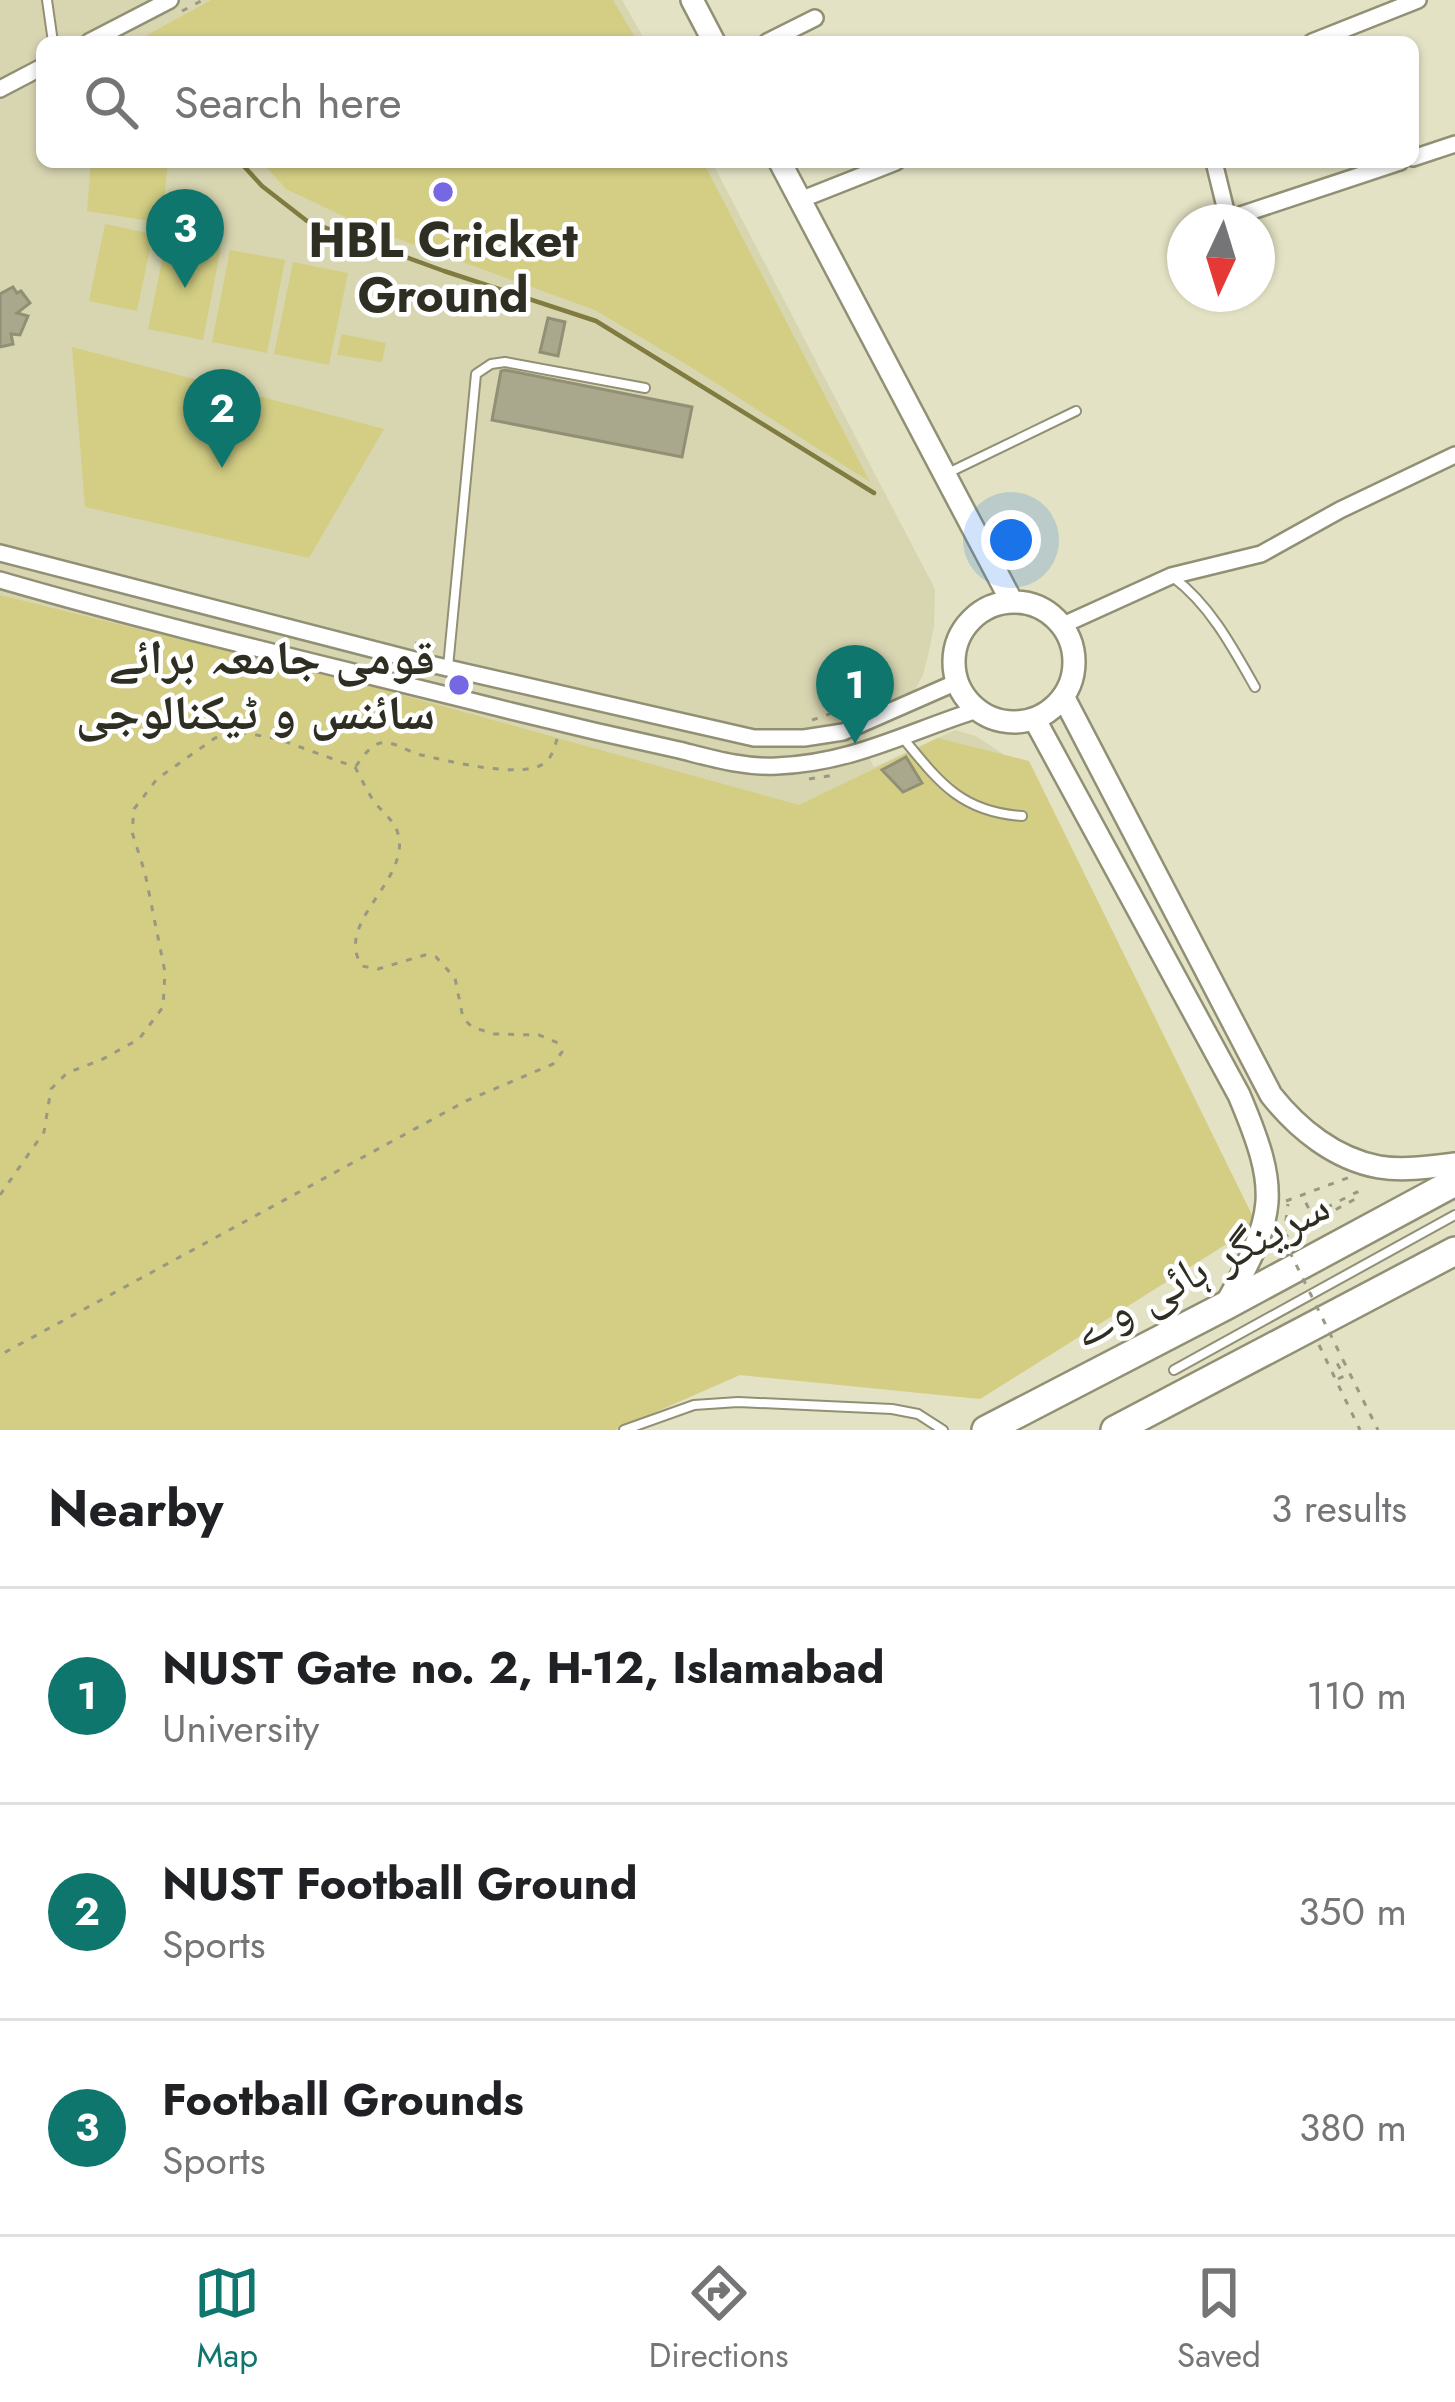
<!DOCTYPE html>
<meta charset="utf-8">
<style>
:root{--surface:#fff;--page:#f2f2f2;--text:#202124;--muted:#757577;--line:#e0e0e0;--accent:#0f766e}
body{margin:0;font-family:Jost,"Noto Naskh Arabic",sans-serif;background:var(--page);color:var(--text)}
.compass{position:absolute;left:1167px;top:204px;width:108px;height:108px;border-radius:50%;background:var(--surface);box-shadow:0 3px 9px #0004;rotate:184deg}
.you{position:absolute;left:1011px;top:540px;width:42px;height:42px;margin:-30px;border:9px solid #fff;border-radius:50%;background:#1a73e8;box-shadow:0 0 0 18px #1a73e833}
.badge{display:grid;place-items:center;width:78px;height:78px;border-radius:50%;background:var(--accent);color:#fff;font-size:39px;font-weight:700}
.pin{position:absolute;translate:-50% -99px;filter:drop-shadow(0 3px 6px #0008)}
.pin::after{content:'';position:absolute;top:63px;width:42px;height:36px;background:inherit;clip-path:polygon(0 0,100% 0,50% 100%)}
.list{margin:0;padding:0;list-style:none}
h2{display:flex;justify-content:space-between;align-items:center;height:156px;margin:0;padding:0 48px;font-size:51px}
h2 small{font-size:39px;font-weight:400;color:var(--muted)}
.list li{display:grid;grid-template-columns:78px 1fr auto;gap:36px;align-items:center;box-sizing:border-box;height:216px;padding:0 48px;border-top:3px solid var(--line)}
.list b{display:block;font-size:45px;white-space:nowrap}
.list p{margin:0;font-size:39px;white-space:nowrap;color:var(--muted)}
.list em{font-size:39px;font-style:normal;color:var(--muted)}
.icon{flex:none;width:66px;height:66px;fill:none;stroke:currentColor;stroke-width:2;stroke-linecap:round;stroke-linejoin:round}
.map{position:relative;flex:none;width:1455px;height:1430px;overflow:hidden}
.search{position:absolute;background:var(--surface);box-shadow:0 3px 9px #0004;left:36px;right:36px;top:36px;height:132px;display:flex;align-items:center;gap:30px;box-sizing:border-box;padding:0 42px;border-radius:18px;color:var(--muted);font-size:45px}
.sheet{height:804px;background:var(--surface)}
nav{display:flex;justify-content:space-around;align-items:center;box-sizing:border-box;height:168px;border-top:3px solid var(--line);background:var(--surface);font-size:33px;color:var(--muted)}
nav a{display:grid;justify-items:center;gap:6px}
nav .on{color:var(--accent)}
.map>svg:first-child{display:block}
.built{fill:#d8d6b1}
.green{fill:#d3ce84}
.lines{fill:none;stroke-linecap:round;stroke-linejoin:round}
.stream{stroke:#807b40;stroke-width:4.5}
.building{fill:#aaa88c;stroke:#919074;stroke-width:3}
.lane-casing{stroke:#929074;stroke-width:12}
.street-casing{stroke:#929074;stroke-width:20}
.secondary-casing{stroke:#929074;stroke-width:26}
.highway-casing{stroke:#929074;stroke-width:32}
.path{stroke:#999882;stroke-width:3;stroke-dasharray:6 9;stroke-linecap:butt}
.lane{stroke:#fff;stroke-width:8}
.street{stroke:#fff;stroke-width:15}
.secondary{stroke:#fff;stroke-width:21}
.highway{stroke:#fff;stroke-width:27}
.path-bridge{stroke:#999882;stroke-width:3;stroke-dasharray:6 9;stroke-linecap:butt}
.poi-dot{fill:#7667e2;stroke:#fff;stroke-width:4.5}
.labels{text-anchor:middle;stroke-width:9;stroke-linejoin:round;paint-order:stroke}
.poi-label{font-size:48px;font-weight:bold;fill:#2f2e22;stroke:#fff}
.street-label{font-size:48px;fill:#2f2e22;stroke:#fff}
</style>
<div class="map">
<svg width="1455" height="1430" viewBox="0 0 1455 1430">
<rect width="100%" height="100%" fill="#e3e2c4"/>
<path class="built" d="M0,0H622L646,42H42V162H712L935,589L934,627L929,651L923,675L913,694L852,721L874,767L955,730L976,736L1009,758L0,1373Z"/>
<path class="green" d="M211,0H613L638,42H153L147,35Z
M91,162H168L162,223L87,211Z
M262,162H703L870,482L694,369L595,310L368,228L286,189Z
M105,224L153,234L137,311L89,301Z
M167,236L221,247L203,340L148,329Z
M230,250L285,260L267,353L212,342Z
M293,262L348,273L329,365L274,354Z
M342,334L386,343L382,362L337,355Z
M72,347L384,429L309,558L85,507Z
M0,595L377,688L799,805L938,738L1029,761L1257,1225L980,1399L740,1375L615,1430H0Z"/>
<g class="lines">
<path class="stream" d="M240,162L262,186L307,221L444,271L596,321L874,493"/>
</g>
<path class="building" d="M13,287L17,293L21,291L30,303L17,313L28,316L20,335L11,334L13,344L0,347V294Z
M548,318L565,322L558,356L540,352Z
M505,370L692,407L682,457L492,420L501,371Z
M906,757L922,783L903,792L882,770Z"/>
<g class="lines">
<defs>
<path id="lane" d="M47,0L53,42
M948,473L1076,411
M1174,578C1210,605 1233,648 1255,687
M448,667L476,374L491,364L505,362L645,388
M903,738C939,782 961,812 1022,816
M1174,1370L1455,1215
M624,1430L694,1405L738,1402L892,1409L918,1414L943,1430"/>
<path id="street" d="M89,42L170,0
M767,42L815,18
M1312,42L1418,0
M0,89L42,67
M1413,158L1455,144
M1214,162L1228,219L1400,162
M800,200L896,162
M0,553L430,664L754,738H804L843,732L957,682
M0,580C169,629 340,668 511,711C567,725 623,738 679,750C711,758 744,768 777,766C853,763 907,732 977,710
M1063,625L1171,576L1261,554L1340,510L1455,455"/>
<path id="secondary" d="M692,0L714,42
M780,162L1012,602
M954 662a60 60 0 1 1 120 0a60 60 0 1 1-120 0Z
M1064,698L1271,1095C1298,1129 1335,1159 1379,1167C1404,1171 1431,1167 1455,1164
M1035,720L1239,1095C1281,1194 1276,1214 1225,1306"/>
<path id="highway" d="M986,1430L1225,1306L1455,1182
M1115,1430L1455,1251"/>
</defs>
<use href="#lane" class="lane-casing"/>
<use href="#street" class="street-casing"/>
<use href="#secondary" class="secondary-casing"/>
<use href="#highway" class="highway-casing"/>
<path class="path" d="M182,11L203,0
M415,643L440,649
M812,720L841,710L844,717
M356,766C361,759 368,749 375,745C391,737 406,752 421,755C448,761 520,779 543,764C552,758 554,749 557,739
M809,779L835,775
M0,1195L44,1132L51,1089L67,1073L103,1059L139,1039L163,1007L165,972L145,873L132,832L134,809L157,779L215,738L240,732L278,739L355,767C361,778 366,789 373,800C382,813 396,820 399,838C406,884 334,923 362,966L378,969L425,955L436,957L455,978L463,1018L472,1027L494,1034L539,1035L558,1043L562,1052L553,1064L466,1101L0,1355
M1286,1201L1350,1177
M1284,1236L1288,1204
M1283,1238L1359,1197L1357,1192L1312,1215L1302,1195
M1319,1345L1360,1430
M1343,1360L1378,1430
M1338,1379L1344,1376L1337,1363L1342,1360"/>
<use href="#lane" class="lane"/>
<use href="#street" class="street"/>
<use href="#secondary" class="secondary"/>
<use href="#highway" class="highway"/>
<path class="path-bridge" d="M1283,1238L1343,1360"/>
</g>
<g class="poi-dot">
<circle cx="443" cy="192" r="12"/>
<circle cx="459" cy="685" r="12"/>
</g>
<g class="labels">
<g class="poi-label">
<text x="443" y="257">HBL Cricket<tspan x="443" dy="55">Ground</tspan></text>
<text x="435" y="674" text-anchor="end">قومی جامعہ برائے<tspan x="435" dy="55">سائنس و ٹیکنالوجی</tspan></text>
</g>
<g class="street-label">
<text transform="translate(1200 1267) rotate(-28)" y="17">سرینگر ہائی وے</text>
</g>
</g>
</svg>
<svg class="compass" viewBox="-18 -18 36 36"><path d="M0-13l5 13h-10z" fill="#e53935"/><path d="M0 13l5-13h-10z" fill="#757577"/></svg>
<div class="you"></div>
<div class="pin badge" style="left:855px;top:744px">1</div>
<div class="pin badge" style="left:222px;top:468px">2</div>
<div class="pin badge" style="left:185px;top:288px">3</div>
<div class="search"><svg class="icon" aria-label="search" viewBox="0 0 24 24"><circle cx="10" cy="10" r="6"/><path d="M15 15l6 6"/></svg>Search here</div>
</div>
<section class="sheet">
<h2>Nearby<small>3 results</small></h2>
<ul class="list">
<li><span class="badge">1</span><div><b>NUST Gate no. 2, H-12, Islamabad</b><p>University</p></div><em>110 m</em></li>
<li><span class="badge">2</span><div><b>NUST Football Ground</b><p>Sports</p></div><em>350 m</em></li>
<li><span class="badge">3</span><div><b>Football Grounds</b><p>Sports</p></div><em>380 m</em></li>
</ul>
</section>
<nav>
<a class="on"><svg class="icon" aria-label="map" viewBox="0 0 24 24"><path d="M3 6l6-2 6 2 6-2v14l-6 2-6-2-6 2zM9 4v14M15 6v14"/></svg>Map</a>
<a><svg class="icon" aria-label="directions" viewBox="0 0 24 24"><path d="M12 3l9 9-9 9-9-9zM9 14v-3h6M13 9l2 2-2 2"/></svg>Directions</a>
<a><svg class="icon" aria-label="saved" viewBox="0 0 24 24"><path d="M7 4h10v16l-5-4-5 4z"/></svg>Saved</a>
</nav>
